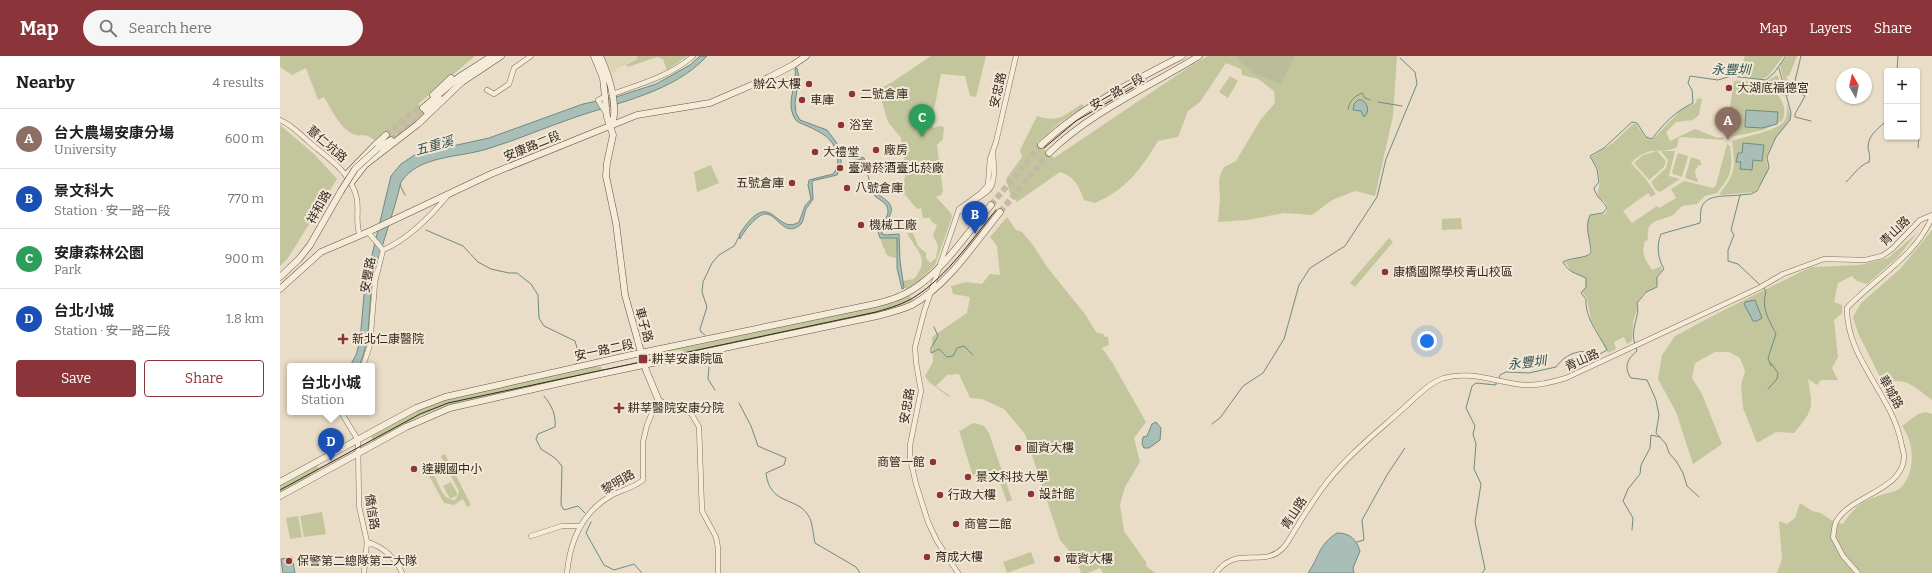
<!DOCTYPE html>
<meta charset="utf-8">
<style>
:root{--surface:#fff;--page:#f6f6f6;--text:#202124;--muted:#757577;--line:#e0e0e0;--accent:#8b353a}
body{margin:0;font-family:Bitter,"Noto Sans TC",serif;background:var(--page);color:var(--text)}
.controls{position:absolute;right:12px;top:12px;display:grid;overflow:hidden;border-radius:4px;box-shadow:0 1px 3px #0004}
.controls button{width:36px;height:36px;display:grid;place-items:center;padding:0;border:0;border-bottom:1px solid var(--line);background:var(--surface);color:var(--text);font:20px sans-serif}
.compass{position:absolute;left:1556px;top:12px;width:36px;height:36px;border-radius:50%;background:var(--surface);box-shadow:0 1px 3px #0004;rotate:351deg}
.you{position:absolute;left:1147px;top:285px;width:14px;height:14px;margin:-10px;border:3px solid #fff;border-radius:50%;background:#1a73e8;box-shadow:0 0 0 6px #1a73e833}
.badge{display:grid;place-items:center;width:26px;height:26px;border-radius:50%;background:var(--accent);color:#fff;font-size:13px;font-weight:700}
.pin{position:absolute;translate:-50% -33px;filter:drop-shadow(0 1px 2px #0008)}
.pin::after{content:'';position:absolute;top:21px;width:14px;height:12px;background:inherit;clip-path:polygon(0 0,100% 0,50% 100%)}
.popup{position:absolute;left:7px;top:307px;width:88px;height:52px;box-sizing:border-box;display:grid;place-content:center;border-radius:4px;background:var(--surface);filter:drop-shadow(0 1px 3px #0005);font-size:13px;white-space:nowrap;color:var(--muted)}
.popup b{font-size:15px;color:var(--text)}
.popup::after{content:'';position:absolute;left:50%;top:100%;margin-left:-8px;border:8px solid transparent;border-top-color:var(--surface)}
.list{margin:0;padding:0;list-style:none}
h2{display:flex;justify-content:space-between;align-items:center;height:52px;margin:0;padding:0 16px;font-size:17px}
h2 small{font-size:13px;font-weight:400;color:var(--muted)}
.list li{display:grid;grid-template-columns:26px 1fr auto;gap:12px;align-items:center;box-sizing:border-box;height:60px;padding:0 16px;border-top:1px solid var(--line)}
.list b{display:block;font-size:15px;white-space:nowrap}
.list p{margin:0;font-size:13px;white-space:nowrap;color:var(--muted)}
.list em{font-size:13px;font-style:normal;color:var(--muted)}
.actions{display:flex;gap:8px;padding:12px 16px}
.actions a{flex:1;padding:9px 0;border:1px solid var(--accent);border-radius:4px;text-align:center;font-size:14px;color:var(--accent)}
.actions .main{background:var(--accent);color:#fff}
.icon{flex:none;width:22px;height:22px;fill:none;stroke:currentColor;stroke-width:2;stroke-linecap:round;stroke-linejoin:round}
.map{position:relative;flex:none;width:1652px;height:517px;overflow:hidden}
header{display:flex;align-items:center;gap:24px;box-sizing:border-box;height:56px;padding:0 20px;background:var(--accent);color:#fff}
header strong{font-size:19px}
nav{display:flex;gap:22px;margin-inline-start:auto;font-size:14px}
.search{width:280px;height:36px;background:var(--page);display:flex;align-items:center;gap:10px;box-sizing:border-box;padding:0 14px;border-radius:22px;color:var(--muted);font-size:15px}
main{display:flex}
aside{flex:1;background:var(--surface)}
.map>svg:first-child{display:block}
.farmland{fill:#ded5b5}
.green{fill:#c3c69c;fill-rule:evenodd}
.cemetery{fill:#babc9a}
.water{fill:#a8beb6;stroke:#6f8b83}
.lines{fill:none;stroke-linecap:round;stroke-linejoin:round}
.stream{stroke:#6f8b83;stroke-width:1}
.secondary-tunnel{stroke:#c5b9a6;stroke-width:6;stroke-dasharray:6 3;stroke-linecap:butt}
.street-casing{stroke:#83705e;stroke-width:5.5}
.secondary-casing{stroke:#655242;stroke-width:7}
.street{stroke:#f5ebd9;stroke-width:4.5}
.secondary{stroke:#f5ebd9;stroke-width:6}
.tram{stroke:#352920;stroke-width:1}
.secondary-bridge-casing{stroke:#655242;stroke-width:7;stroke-linecap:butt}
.secondary-bridge{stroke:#f5ebd9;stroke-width:6}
.poi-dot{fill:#8b353a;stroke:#f2e8d6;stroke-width:1.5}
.labels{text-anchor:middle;stroke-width:4;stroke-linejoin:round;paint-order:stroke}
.poi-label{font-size:12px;fill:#352920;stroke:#f2e8d6;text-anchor:start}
.street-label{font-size:12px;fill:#352920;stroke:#f2e8d6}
.water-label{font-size:13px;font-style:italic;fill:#31534f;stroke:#f2e8d6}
</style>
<header>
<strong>Map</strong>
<div class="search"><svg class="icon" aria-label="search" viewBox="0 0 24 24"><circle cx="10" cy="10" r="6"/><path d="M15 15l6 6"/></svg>Search here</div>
<nav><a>Map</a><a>Layers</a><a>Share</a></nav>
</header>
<main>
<aside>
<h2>Nearby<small>4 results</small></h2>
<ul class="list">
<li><span class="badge" style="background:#8d6e63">A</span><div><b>台大農場安康分場</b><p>University</p></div><em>600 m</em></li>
<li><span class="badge" style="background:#1a4fb4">B</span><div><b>景文科大</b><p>Station · 安一路一段</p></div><em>770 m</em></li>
<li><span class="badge" style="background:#2e9e5b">C</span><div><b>安康森林公園</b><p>Park</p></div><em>900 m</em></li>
<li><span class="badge" style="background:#1a4fb4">D</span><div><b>台北小城</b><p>Station · 安一路二段</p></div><em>1.8 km</em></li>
</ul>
<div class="actions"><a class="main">Save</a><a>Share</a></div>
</aside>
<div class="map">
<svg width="1652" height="517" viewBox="0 0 1652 517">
<rect width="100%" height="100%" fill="#e9ddc7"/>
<path class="farmland" d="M323,0H358L357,3L336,13L337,16L332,17Z"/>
<path class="green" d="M0,0H195L138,48L148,56L113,86L105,79L96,85C83,75 83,82 73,78C60,72 51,53 44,41L38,44L26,12L12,19L0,11Z
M357,0H407L387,14L383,3L377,1L348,11L346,9L357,3Z
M651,0H706L696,41L690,40L685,20L661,18L651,69L654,72L659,70L664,71L663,83L657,89L663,135L661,139L656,141L671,157L672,161L655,209L639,225L627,233L623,231L622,225L634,223C651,202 637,196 627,177H633L638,190L646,197V202L650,207L656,202L658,190L653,179L657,169L652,166L650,162H643L641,152L637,153L622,135L626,116L621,82L608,66L598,33L611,27Z
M928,0H1117L1113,60L1095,140L1075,135L1052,144L1032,159L1004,157L968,164L938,166L940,143L939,125L941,117L944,111L956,105L981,63L995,47L994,35L978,23L962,19L961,13L946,7L920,46L908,55L898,81L878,85C860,114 847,133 815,147L804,144C799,130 795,121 780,116L737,146L730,138L726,123L742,101L740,94L757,60C780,67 784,59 802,48L804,51L779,67L757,87L774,102L912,9Z
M1465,0H1504C1485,21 1491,29 1459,18Z
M1508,0H1517L1509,20H1506L1509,27V39L1507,41L1500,8Z
M1497,19L1498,20L1505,41L1487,28L1480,26L1489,24Z
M950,20L958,25L948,42L939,36Z
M1454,25C1463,24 1481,26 1488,31C1500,37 1509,53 1502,65L1483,74L1451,81L1448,65Z
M1417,42L1422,43L1419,59L1413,64L1396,66L1386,76L1390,85L1415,73L1438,82L1443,81L1444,84L1401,81L1399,82L1397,91C1379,100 1371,87 1351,107L1365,122L1376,138L1371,141L1368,137L1343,155L1352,167L1377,150L1379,152L1396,142L1391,133L1404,125L1433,132L1436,129L1447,88L1450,90C1453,112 1452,120 1437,137L1425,140L1417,148L1402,150C1398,153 1395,159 1391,160C1375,166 1366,164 1368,184L1365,185C1361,199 1365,203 1372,214L1381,210L1382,215L1377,220V230L1364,237L1357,247V253L1353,266L1352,285L1347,288L1344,281L1334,286L1336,293L1328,297L1311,264L1307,242L1302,236L1306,231V222L1292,216L1285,206C1293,201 1305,203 1312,197C1312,184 1303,171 1311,159L1325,158L1328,152L1326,147L1317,140L1320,125L1318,113L1311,101L1333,87L1353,68H1356L1365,81L1372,84L1402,53L1416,47Z
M1507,48L1510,58V64L1493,86L1486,102L1488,113L1487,117L1475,136L1441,139L1440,137C1457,115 1455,111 1452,85C1464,80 1499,75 1505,64C1507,59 1507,53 1507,48Z
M0,69L34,98L57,123L8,202L0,210Z
M1377,95L1386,105L1384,111L1369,124L1354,107L1363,99Z
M1381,95H1395L1389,120L1400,123L1380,136L1376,134L1371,126L1386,112L1388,104Z
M1398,97L1408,100L1402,121L1393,118L1392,116Z
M1411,101L1420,104L1422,109H1419L1415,114L1416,122H1418L1417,126L1405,122Z
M431,109L439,127L417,136L414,116Z
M727,161L736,174L742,176L753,189L767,211L805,258L816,276L823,278L825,281H828L829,289L822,292L832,306L866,366L854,382L860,406L845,431L840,449L844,475L866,506V510L875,517H823L820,512L808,517H801L796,503L780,484L745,378L724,353L702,343L690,342L679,318L667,319L656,330L670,340L669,341L649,326L645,320L653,306L652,281L687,257L690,241L673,238L671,230L686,226L702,228L710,218L720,219L717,190L710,181Z
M1181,162L1182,173L1162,174V163Z
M1652,174V344C1635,332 1625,318 1604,329L1578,277L1573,261L1581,247L1620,213Z
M1638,176L1618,201L1587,228L1577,225L1572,220L1558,227L1554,246L1562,249V257L1554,264L1558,301L1552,312L1558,324H1541L1537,329L1528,323C1533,353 1534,353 1514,377L1496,376L1477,387L1463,352L1461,329L1465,315L1460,302L1449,296H1435L1415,307L1412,322L1422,338L1442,388L1413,408L1396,356L1378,323L1382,299L1395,280L1444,254L1531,211L1580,209L1608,202Z
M600,182H618L616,202L608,200L605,196V193H604Z
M1109,182L1113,186L1075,231L1070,227Z
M629,239L633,244L611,253L597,257L416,296V294L401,297L400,294L374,298L595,251Z
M350,308L169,349L140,360L94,386L91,380L137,354L166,343L317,309V311L321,310L322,314Z
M1646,356L1652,358V517H1497L1502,503L1499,465L1507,468L1515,462L1520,447L1532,455L1541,457L1551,464L1563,468C1574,451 1582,445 1601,439C1607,437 1614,436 1619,433C1636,419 1635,387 1622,370L1638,358Z
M695,367L704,370L709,377L732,444L727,446L717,419C710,426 698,428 692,417L679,375C686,373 688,368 695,367Z
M165,398L191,449L187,451L183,443L174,449L164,447L149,420L152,411L158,407L164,406L161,400ZM160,411L167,413L179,435L178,439L171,426L163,430L170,443L178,439L175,444C163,445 159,428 154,419L157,413Z
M37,409L39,414L30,419L31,421L0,437V428Z
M42,456L46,478L24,481L20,460Z
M18,460L22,481L10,483L6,462Z
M751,496L755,507L727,517L723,506Z"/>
<path class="cemetery" d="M961,0H1015L1001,28L976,19L956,2Z"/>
<path class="water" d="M420,0H427C394,36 339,46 296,61C266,71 237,84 207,93C178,102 139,99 121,126C113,160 100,192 93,226C87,255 92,281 79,310H70L76,299L80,285L85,228L111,120L121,108L136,98L209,82L303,48L336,41L376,28L410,9Z
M517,12L519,21L515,47L516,57L520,64L547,74L556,86L561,97L584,102L588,116L586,117L583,104L561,100V110L557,119L532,125L533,143C531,146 528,150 526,153C524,158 524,164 521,168C505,183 497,158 486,158C478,157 463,176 460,183L459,179C492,127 495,181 519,166L525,150L531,143L528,129L529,124L553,118L558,111C558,85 547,79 525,69C520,67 516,66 514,61C506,45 517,30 515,13Z
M1078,44H1082C1088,48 1090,56 1084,61L1081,55L1073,54L1074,48Z
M1466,54L1498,56L1497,68L1482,72L1465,71Z
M1463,87L1484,89L1482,105L1473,104L1472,114L1460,113L1461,106H1456L1458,97H1462Z
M593,133C597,140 609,143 611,151C614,161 600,167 602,178L606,179L619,178L620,205L624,232L622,233L617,212V182H600C593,166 609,166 608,154C607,144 593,143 591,134Z
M1475,244L1482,262L1477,265H1473L1464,248L1465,246Z
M876,366L881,372L880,384L869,392H864L862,388L863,381L867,380L872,368Z
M1057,477C1070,477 1076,483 1080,495L1073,512L1074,517H1028C1040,500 1038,489 1057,477Z
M12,501L15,517H3L1,503Z"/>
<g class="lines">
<path class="stream" d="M1521,0L1513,33L1525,40L1515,58V61L1531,65
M1617,15L1618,0
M1098,46L1122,50
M1068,53C1070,44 1074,41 1082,37L1085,42L1090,44
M1637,70L1639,79L1638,92
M587,116L592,134
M1566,126C1574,119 1578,110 1589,106C1591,100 1588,95 1588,90C1589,77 1600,72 1607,64
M120,129L125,139
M146,174L183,190L198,206L211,213L229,217H237L251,228L258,239L259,262L264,270L295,285L300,302L295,309
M1480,229L1458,208L1448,205V194L1454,179L1451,174L1460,139L1471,138L1477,135L1489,112L1487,101L1496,81L1510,64L1511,57L1499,12
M1484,232L1486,236C1481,252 1489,264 1496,278L1488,302L1491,310
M654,271L658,280L651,292V297L659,293L667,301L673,300L677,292L684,290L693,299
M425,279L421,276L420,273L427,251L422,236L423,226L432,207L439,199L454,190L459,181
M1355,288C1349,274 1361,259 1357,247L1366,236L1377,231V221L1384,213C1378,203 1376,190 1381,178L1420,167C1421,163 1420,158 1421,154C1424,137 1446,141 1460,139
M1356,291L1357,295C1348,302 1343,311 1351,322L1367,324L1376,344L1379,359L1376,377L1386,388L1389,397L1396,405L1403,417L1407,430L1419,441
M429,311L428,323L435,334
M1219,322L1220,319L1226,316L1249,317L1276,311C1287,296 1303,292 1320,298L1327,294C1318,277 1305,262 1306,243L1301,237L1306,231V222C1296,217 1289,217 1283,206C1291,201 1305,203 1311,197C1311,183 1304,173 1310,159L1323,157L1327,152C1323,143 1317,144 1314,132L1319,126L1317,113L1310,100L1324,92L1352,66L1357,67L1366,81L1372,83C1384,67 1396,55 1413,47L1412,34L1408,27L1410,20L1438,24L1451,20L1486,24L1494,17L1506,0
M1488,333L1497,323L1498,317L1491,307
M264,340C272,350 276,358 275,371L258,378L256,383L261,393L275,402L282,410L281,449L284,454L298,450L305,457
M459,347L471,370L478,390L506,402L504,409L486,417C490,450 516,440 528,459C533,466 533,479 535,487L576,511L580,517
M932,368L940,362L963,330L983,317L1004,283L1019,229L1030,212L1065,190L1097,141L1106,103L1137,28L1135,16L1120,2
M311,466L306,477L324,509L334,514L354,508L362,517
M1352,474L1353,462L1343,445L1348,433L1360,418L1361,409L1370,392L1371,379L1380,381
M1077,486L1084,484L1082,464L1107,419L1125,392
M1202,517L1205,513L1195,466L1201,428L1194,413L1196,388L1193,378L1195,370L1186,352L1192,330L1196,327L1216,329V327"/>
<path class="secondary-tunnel" d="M106,79L140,50
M111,84L146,55
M711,149L761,89
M720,156L769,97"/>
<defs>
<path id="street" d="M207,34L214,38L229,28L234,12L251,0
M332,38C361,28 390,20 413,0
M326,40L318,44L326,57
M0,64C12,69 20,78 29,86C49,103 71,116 77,143C79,156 75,168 80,180
M681,155C708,130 717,143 713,98
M88,176L103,194
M103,194C128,183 151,160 168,139
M83,310L90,289L95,226L103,194
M61,356L78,384L79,450L87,486L84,517
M251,480L282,470H300
M87,486C102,490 117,503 122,517
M287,517C290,484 302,456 332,439C342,434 355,431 363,424V386L367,369L378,343L390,351L411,357L419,371L422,455L436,481L438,492V517
M678,517L657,485L648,466L636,428L630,402V389L641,335L636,306L635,291L644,256L679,153L701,137L708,129L710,103L716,86L736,0
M936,517C957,488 983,513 1003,492C1008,487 1011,480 1015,474C1023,460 1032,447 1041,434C1065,401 1096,377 1125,351C1137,340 1149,327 1164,322C1193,314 1217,327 1245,329C1259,330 1273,326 1286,322L1479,232L1503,218L1544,203L1585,204L1602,200L1612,193L1640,164L1652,159
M1578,517L1563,500L1553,481C1554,477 1554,470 1556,466C1570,439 1623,435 1624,401C1624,397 1622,391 1621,386C1612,339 1566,302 1567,252C1595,222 1636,200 1652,161"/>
<path id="secondary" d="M314,0L323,22L327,61L333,79L327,107L326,120L336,167L345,239L366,314L378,343
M320,0C328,17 340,52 331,70
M153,39L171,22
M143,52L179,21L212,0
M146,55L159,42
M761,89C800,52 855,24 902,0
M98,92L111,84
M769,97C812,55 869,31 919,0
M66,119L95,89L106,79
M71,127L85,109L138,68L182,26L221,0
M0,221L19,203L30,189L61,135
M0,233L41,196L88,176L211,118L357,59L430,47L488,22L513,9L526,0
M0,426L136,352L165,341L351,299L595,248C608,245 621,241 632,234C663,215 687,177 711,149
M0,440L126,371L170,352L311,320L597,260C609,257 621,254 632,249C668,229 694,188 720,156"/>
</defs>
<use href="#street" class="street-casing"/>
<use href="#secondary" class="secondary-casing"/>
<use href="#street" class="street"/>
<use href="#secondary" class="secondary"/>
<path class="tram" d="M764,92L796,65L866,24
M0,434L140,358L168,347L596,256C610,252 624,248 636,240C666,221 694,181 716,154"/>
<defs>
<path id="secondary-bridge" d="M61,135L75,113L98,92"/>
</defs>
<use href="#secondary-bridge" class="secondary-bridge-casing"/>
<use href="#secondary-bridge" class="secondary-bridge"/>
</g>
<g class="poi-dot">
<circle cx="529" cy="28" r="4"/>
<circle cx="1449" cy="32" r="4"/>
<circle cx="572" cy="38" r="4"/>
<circle cx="522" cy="44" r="4"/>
<circle cx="561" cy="69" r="4"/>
<circle cx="596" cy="94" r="4"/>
<circle cx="535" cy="96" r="4"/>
<circle cx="560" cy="112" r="4"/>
<circle cx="512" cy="127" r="4"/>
<circle cx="567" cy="132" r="4"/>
<circle cx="581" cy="169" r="4"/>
<circle cx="1105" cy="216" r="4"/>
<path d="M61 277h4v4h4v4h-4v4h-4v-4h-4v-4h4z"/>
<rect x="358" y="298" width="10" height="10" rx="2"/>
<path d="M337 346h4v4h4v4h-4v4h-4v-4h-4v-4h4z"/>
<circle cx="738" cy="392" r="4"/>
<circle cx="653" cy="406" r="4"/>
<circle cx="134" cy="413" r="4"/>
<circle cx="688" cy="421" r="4"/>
<circle cx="751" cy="438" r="4"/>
<circle cx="660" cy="439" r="4"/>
<circle cx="676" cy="468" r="4"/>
<circle cx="647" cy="501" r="4"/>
<circle cx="777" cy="503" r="4"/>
<circle cx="9" cy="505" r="4"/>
</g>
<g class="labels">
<g class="poi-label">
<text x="521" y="32" text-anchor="end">辦公大樓</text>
<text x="1457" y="36">大湖底福德宮</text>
<text x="580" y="42">二號倉庫</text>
<text x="530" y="48">車庫</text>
<text x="569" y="73">浴室</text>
<text x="604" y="98">廠房</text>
<text x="543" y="100">大禮堂</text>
<text x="568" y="116">臺灣菸酒臺北菸廠</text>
<text x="504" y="131" text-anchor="end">五號倉庫</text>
<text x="575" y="136">八號倉庫</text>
<text x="589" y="173">機械工廠</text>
<text x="1113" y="220">康橋國際學校青山校區</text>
<text x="72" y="287">新北仁康醫院</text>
<text x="372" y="307">耕莘安康院區</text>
<text x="348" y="356">耕莘醫院安康分院</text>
<text x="746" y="396">圖資大樓</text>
<text x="645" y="410" text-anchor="end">商管一館</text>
<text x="142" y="417">達觀國中小</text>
<text x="696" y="425">景文科技大學</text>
<text x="759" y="442">設計館</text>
<text x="668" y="443">行政大樓</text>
<text x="684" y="472">商管二館</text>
<text x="655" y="505">育成大樓</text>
<text x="785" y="507">電資大樓</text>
<text x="17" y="509">保警第二總隊第二大隊</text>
</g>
<g class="street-label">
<text transform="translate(718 34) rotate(-77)" y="4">安忠路</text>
<text transform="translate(837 36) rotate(-30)" y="4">安一路一段</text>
<text transform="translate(47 88) rotate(41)" y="4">薏仁坑路</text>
<text transform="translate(252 90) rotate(-22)" y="4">安康路二段</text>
<text transform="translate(39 151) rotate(-61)" y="4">祥和路</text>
<text transform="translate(1615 175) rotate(-44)" y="4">青山路</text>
<text transform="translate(88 219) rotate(-79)" y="4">安豐路</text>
<text transform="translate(364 269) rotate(74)" y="4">車子路</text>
<text transform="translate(324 294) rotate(-12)" y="4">安一路二段</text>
<text transform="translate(1302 304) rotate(-24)" y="4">青山路</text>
<text transform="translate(1611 336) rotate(61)" y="4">華城路</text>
<text transform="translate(627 350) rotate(-80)" y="4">安忠路</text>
<text transform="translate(338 426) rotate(-30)" y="4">黎明路</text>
<text transform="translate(92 456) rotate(81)" y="4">僑信路</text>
<text transform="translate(1014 457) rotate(-57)" y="4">青山路</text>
</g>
<g class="water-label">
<text transform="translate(1451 13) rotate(1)" y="5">永豐圳</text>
<text transform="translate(154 89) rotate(-15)" y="5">五重溪</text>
<text transform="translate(1247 306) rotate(-7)" y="5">永豐圳</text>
</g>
</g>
</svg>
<div class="controls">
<button>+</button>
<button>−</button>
</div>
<svg class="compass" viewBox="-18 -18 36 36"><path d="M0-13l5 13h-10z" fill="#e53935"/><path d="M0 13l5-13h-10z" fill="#757577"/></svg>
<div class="you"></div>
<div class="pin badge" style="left:1448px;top:84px;background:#8d6e63">A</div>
<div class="pin badge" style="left:695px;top:178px;background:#1a4fb4">B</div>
<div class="pin badge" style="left:642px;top:81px;background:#2e9e5b">C</div>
<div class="pin badge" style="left:51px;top:405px;background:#1a4fb4">D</div>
<div class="popup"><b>台北小城</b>Station</div>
</div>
</main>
